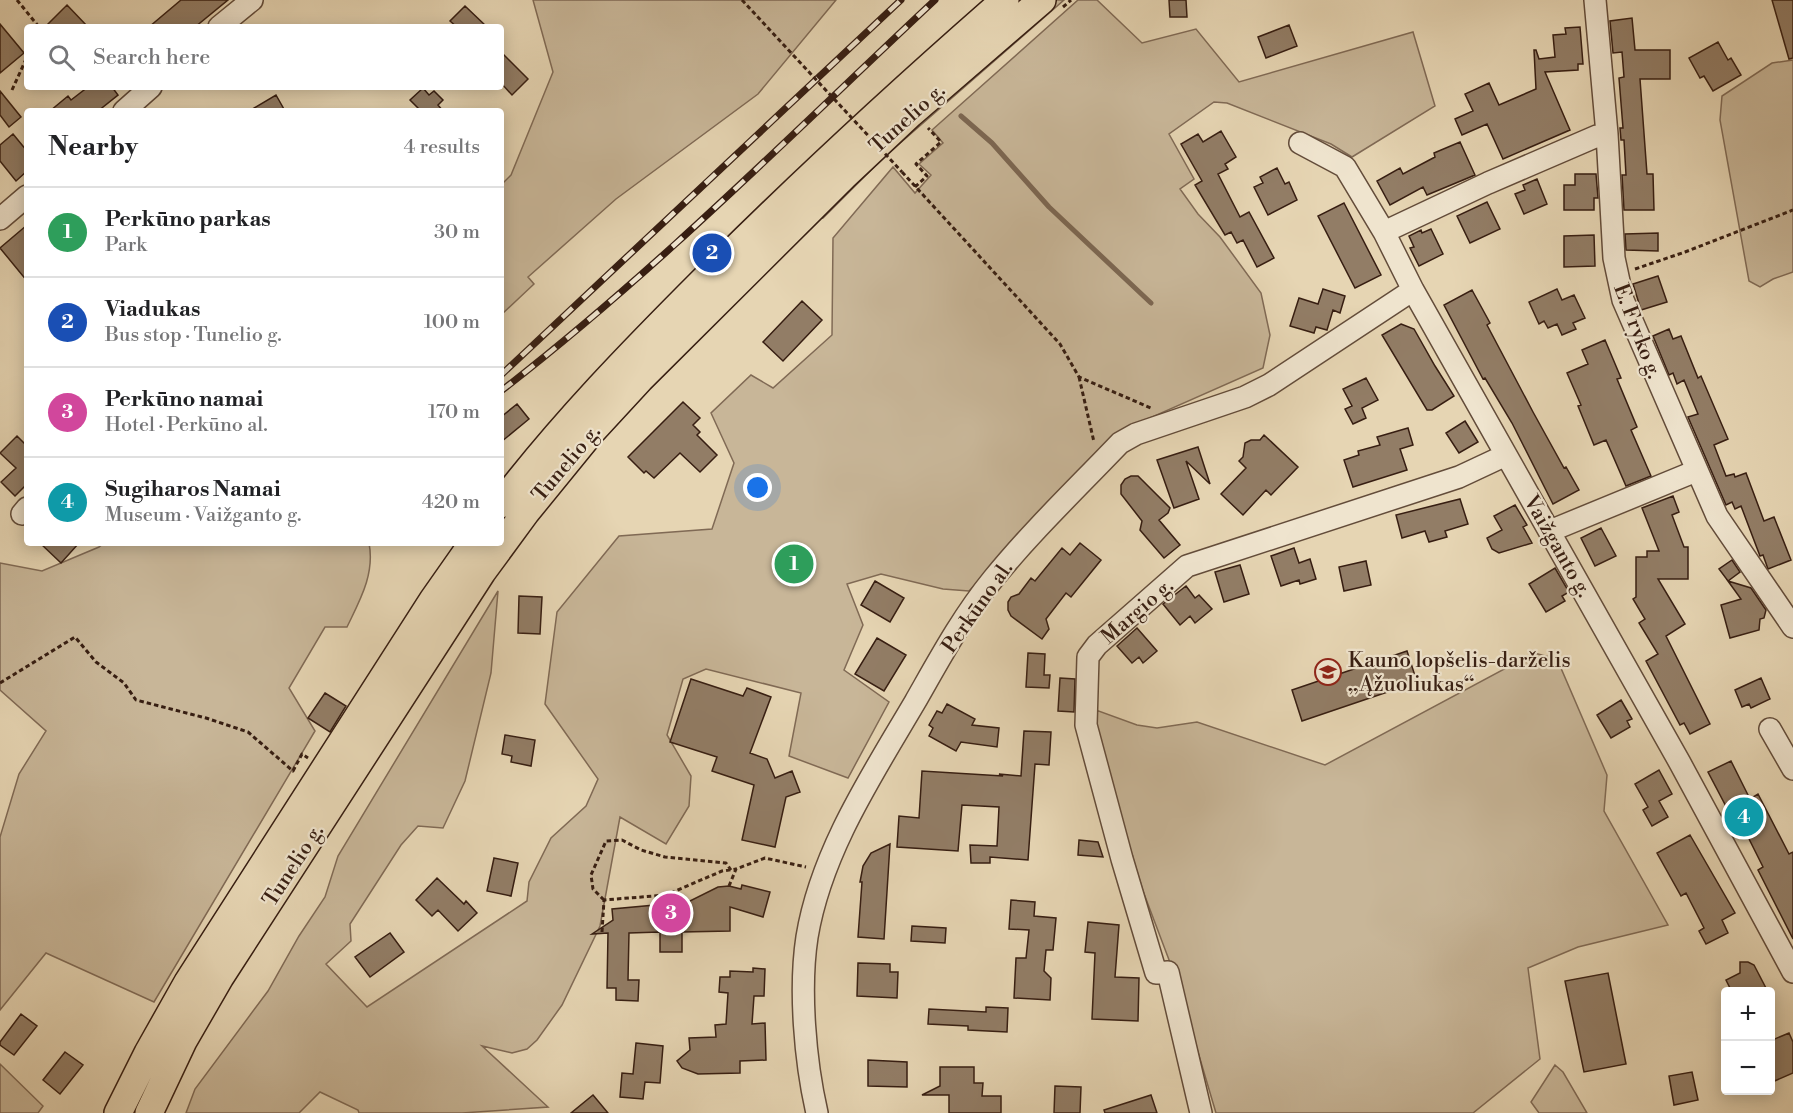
<!DOCTYPE html>
<meta charset="utf-8">
<style>
:root{--surface:#fff;--page:#f2f2f2;--text:#202124;--muted:#757577;--line:#e0e0e0;--accent:#ea580c}
body{margin:0;font-family:"Libre Bodoni",serif;background:var(--page);color:var(--text)}
.controls{position:absolute;right:18px;bottom:18px;display:grid;overflow:hidden;border-radius:6px;box-shadow:0 3px 15px #0003}
.controls button{width:54px;height:54px;display:grid;place-items:center;padding:0;border:0;border-bottom:2px solid var(--line);background:var(--surface);color:var(--text);font:30px sans-serif}
.you{position:absolute;left:758px;top:488px;width:21px;height:21px;margin:-15px;border:4px solid #fff;border-radius:50%;background:#1a73e8;box-shadow:0 0 0 9px #1a73e833}
.badge{display:grid;place-items:center;width:39px;height:39px;border-radius:50%;background:var(--accent);color:#fff;font-size:20px;font-weight:700}
.pin{position:absolute;translate:-50% -50%;border:3px solid #fff;box-shadow:0 2px 6px #0006}
.list{margin:0;padding:0;list-style:none}
h2{display:flex;justify-content:space-between;align-items:center;height:78px;margin:0;padding:0 24px;font-size:26px}
h2 small{font-size:20px;font-weight:400;color:var(--muted)}
.list li{display:grid;grid-template-columns:39px 1fr auto;gap:18px;align-items:center;box-sizing:border-box;height:90px;padding:0 24px;border-top:2px solid var(--line)}
.list b{display:block;font-size:22px;white-space:nowrap}
.list p{margin:0;font-size:20px;white-space:nowrap;color:var(--muted)}
.list em{font-size:20px;font-style:normal;color:var(--muted)}
.icon{flex:none;width:33px;height:33px;fill:none;stroke:currentColor;stroke-width:2;stroke-linecap:round;stroke-linejoin:round}
.map{position:relative;flex:none;width:1793px;height:1113px;overflow:hidden}
.search{position:absolute;background:var(--surface);box-shadow:0 3px 15px #0003;left:24px;top:24px;width:480px;height:66px;display:flex;align-items:center;gap:15px;box-sizing:border-box;padding:0 21px;border-radius:6px;color:var(--muted);font-size:22px}
.panel{position:absolute;background:var(--surface);box-shadow:0 3px 15px #0003;left:24px;top:108px;width:480px;height:438px;border-radius:6px}
.map>svg:first-child{display:block}
.green{fill:#c8b698;stroke:#806a55;stroke-width:1.5}
.lines{fill:none;stroke-linecap:round;stroke-linejoin:round}
.stream{stroke:#7c6752;stroke-width:5}
.building{fill:#927d66;stroke:#371e12;stroke-width:1.5}
.minor-casing{stroke:#634c3a;stroke-width:24}
.major-casing{stroke:#371e12;stroke-width:30}
.path{stroke:#371e12;stroke-width:3;stroke-dasharray:4.5 3;stroke-linecap:butt}
.minor{stroke:#efe4ce;stroke-width:21}
.major{stroke:#e6d5b3;stroke-width:27}
.rail-casing{stroke:#371e12;stroke-width:7}
.rail{stroke:#efe4ce;stroke-width:4.5;stroke-dasharray:14;stroke-linecap:butt}
.path-bridge{stroke:#371e12;stroke-width:3;stroke-dasharray:4.5 3;stroke-linecap:butt}
.labels{text-anchor:middle;stroke-width:4.5;stroke-linejoin:round;paint-order:stroke}
.street-label{font-size:21px;fill:#371e12;stroke:#efe4ce}
.poi-label{font-size:21px;fill:#371e12;stroke:#efe4ce;text-anchor:start}
</style>
<div class="map">
<svg width="1793" height="1113" viewBox="0 0 1793 1113">
<rect width="100%" height="100%" fill="#e6d5b3"/>
<filter id="stains"><feTurbulence type="fractalNoise" baseFrequency=".00333" numOctaves="4"/><feColorMatrix values="0 0 0 0 .2 0 0 0 0 .09 0 0 0 0 .02 0 0 0 .5 -.17"/></filter>
<radialGradient id="worn" r=".72"><stop offset=".6" stop-color="#630" stop-opacity="0"/><stop offset="1" stop-color="#630" stop-opacity=".3"/></radialGradient>
<path class="green" d="M533,0H836L758,94L616,199L528,277L534,284L501,315V185L511,175L553,72Z
M1055,0H1064L883,158L823,218L815,219Z
M1078,0H1097L1142,43L1196,29L1239,82L1413,32L1435,106L1352,157L1331,144L1227,103L1214,102L1169,134L1194,179L1180,189L1198,214L1220,237L1261,293L1270,335L1263,368L1118,432L969,591L943,589L881,574L847,584L863,625L844,670L889,702L848,778L789,756L801,693L706,669L683,679L667,735L691,776L689,806L666,844L620,817L600,926L562,1005L537,1040L527,1049L512,1053L482,1046L548,1107L462,1113H359L358,1110L320,1092L299,1113H186L195,1089L268,991L299,936L325,897L338,856L498,591L491,673L465,781L443,828L418,826L401,845L350,924L351,941L326,964L367,1007L527,901L529,882L551,838L586,806L598,779L545,704L557,612L619,536L712,529L734,463L711,413L751,375L773,388L832,335L833,238L893,167L915,193L931,175L919,164L943,143L932,130Z
M1793,60V272L1773,279L1760,287L1749,281L1720,120L1722,96L1772,63Z
M104,543H324C333,547 357,543 369,543C375,574 360,600 347,627H325L289,688L315,731L154,1002L46,953L0,1010V837L19,774L46,731L0,690V563L42,571L99,547Z
M1534,653L1557,659L1607,775L1604,811L1668,925L1578,947L1528,968L1540,1059L1473,1113H1216L1177,981L1143,891L1105,766L1097,726L1096,710L1137,725L1157,728L1197,722L1325,765Z
M0,1064L43,1106L38,1113H0Z
M1555,1065L1563,1072L1587,1113H1539L1531,1102Z"/>
<g class="lines">
<path class="stream" d="M961,116L992,143L1049,207L1151,303"/>
</g>
<path class="building" d="M181,0H228L195,27H149Z
M1169,0H1186L1187,17H1170Z
M1772,0H1793V58L1789,59Z
M67,5L88,27H45Z
M465,6L487,27H457L450,21Z
M1632,18L1635,50H1670V79H1640L1647,174H1653L1654,210H1624L1622,175H1626L1624,140H1621L1620,128H1623L1619,78L1624,77L1622,52L1613,53L1610,21Z
M0,24L24,53L0,73Z
M1289,25L1297,46L1266,58L1258,37Z
M1580,27L1583,64H1578V70L1545,72L1570,130L1503,159L1487,124L1462,135L1455,119L1473,111L1465,94L1489,83L1499,105L1536,89L1534,50H1536L1539,59L1555,57L1553,35L1566,34L1565,28Z
M1718,42L1728,60L1731,58L1741,75L1713,91L1704,76L1700,78L1689,58Z
M501,52L528,79L512,95L501,83Z
M88,87H112L118,95L98,111H50L68,96L71,100Z
M423,88L429,95L434,91L443,100L438,105L443,111H421L410,100Z
M0,91L21,117L9,127L0,115Z
M276,95L285,111H249Z
M1221,131L1236,157L1225,164L1228,169L1218,174L1240,217L1249,212L1274,258L1257,267L1243,240L1237,243L1231,232L1225,235L1195,185L1202,181L1181,144L1198,134L1203,142Z
M13,134L27,151V171L16,181L0,161V145Z
M1460,142L1475,175L1427,195L1423,187L1390,205L1377,181L1400,168L1403,174L1435,157L1434,153Z
M1277,168L1285,184L1289,182L1297,200L1268,215L1254,187L1263,183L1260,177Z
M1575,174H1596L1598,198H1594V210H1564V185H1575Z
M1537,179L1547,204L1524,214L1515,194L1525,190L1523,185Z
M1487,202L1500,229L1470,243L1457,216Z
M1344,203L1381,275L1355,288L1318,216Z
M27,225V281L0,248Z
M1431,229L1443,254L1419,266L1410,248L1414,247L1409,236L1421,230L1422,233Z
M1658,233V251L1626,250L1625,234Z
M1594,235L1595,266L1564,267V236Z
M1658,276L1667,302L1641,310L1633,284Z
M1323,289L1345,296L1340,313L1333,310L1327,330L1316,327L1314,333L1290,326L1299,298L1318,304Z
M1557,289L1562,300L1574,295L1585,318L1573,323L1576,329L1562,335L1557,324L1548,328L1544,321L1539,324L1529,302Z
M1472,290L1490,323L1487,325L1533,412L1564,468L1566,467L1579,490L1553,504L1512,423L1485,378L1483,379L1444,305Z
M802,301L822,320L783,361L763,342Z
M1401,324L1414,329L1435,366L1454,396L1432,410H1427L1382,335Z
M1669,329L1673,339L1681,336L1698,378L1701,376L1728,439L1714,445L1726,476L1734,474L1735,477L1746,473L1764,521L1774,517L1791,560L1768,569L1763,555L1760,556L1741,506L1735,509L1732,502L1726,505L1688,417L1698,414L1684,380L1677,384L1673,373L1669,375L1653,336Z
M1605,340L1621,378L1617,379L1637,427L1631,430L1651,476L1626,486L1606,440L1594,445L1578,406L1581,405L1567,373L1588,364L1582,350Z
M1366,378L1378,400L1362,408L1366,418L1353,424L1345,409L1352,406L1343,389Z
M683,402L700,418L693,425L700,432L697,435L717,455L700,472L680,453L654,478L646,471L644,473L628,457Z
M517,404L529,419L501,442V417Z
M1465,421L1478,442L1459,453L1446,433Z
M1408,428L1413,445L1400,449L1407,470L1353,487L1344,460L1359,455L1358,451L1380,445L1377,437Z
M1264,435L1298,467L1271,495L1266,490L1243,515L1221,494L1246,468L1239,461L1243,457L1245,443L1251,440H1260Z
M17,436L27,446V484L15,496L1,482L16,468L0,453Z
M1198,447L1210,484L1186,461L1199,499L1174,508L1157,460Z
M1131,476H1138L1170,508L1168,513L1159,520L1180,545L1164,558L1140,530L1142,521L1121,494V485L1125,479Z
M1673,496L1679,512L1672,515L1684,547H1688V579H1658L1685,624L1666,636L1710,724L1690,734L1684,723L1680,725L1646,661L1658,654L1639,623L1645,619L1633,599L1636,597V557H1647V551H1659L1642,508Z
M1460,499L1468,524L1445,531L1447,537L1429,542L1425,531L1402,538L1396,515Z
M1515,505L1527,525L1523,527L1532,543L1499,553L1492,549L1487,538L1502,530L1494,516Z
M1601,528L1616,556L1595,566L1581,538Z
M40,543H79L61,563Z
M1080,543L1101,560L1071,597L1066,593L1046,619L1049,629L1042,639L1011,616L1008,610V602L1011,597L1019,594L1031,578L1035,581L1062,548L1070,555Z
M1294,548L1299,563L1310,559L1316,579L1300,584L1299,580L1281,586L1271,556Z
M1732,560L1740,572L1728,581L1719,569Z
M1366,561L1371,585L1344,591L1339,567Z
M1240,565L1249,594L1224,602L1215,572Z
M1555,568L1569,592L1562,596L1565,601L1546,612L1529,584Z
M875,581L904,598L890,622L861,605Z
M1728,581L1751,588L1766,610L1764,618L1760,619L1759,630L1730,638L1721,605L1741,599Z
M1186,586L1195,598L1199,595L1212,609L1195,623L1190,616L1180,625L1163,604Z
M519,596L542,597L540,634L518,633Z
M1137,628L1157,651L1143,663L1139,657L1132,663L1117,646Z
M877,638L906,655L884,691L855,674Z
M1407,651L1417,682L1302,721L1292,690Z
M1028,653L1045,654L1044,675H1050L1049,688L1026,687Z
M1060,678L1075,679L1074,712L1058,711Z
M1761,678L1770,699L1751,708L1749,704L1742,707L1735,690Z
M691,679L743,696L747,688L771,697L750,753L767,759L775,778L792,771L800,792L786,797L775,847L742,840L754,785L712,771L717,757L670,742Z
M325,693L346,706L330,732L308,718Z
M1621,700L1632,719L1627,721L1630,727L1611,738L1597,715Z
M947,704L975,719L972,725L999,728L997,747L961,742L956,751L929,736L933,728L929,725L937,711L942,713Z
M1024,731L1051,732L1049,765L1035,764L1028,860L990,857V863H971L970,845L997,846L999,807L962,805L958,851L897,847L899,816L919,818L922,771L1003,776L999,774L1021,776Z
M505,735L535,740L531,766L511,762L512,756L502,754Z
M1731,761L1750,799L1758,794L1789,854L1793,852V939L1758,870L1763,867L1744,829L1739,831L1708,772Z
M1659,770L1672,794L1659,801L1668,817L1652,826L1643,810L1648,807L1635,784Z
M1690,835L1735,913L1722,920L1728,933L1706,944L1699,931L1704,928L1686,893L1681,896L1657,853Z
M1079,840L1098,842L1103,857L1078,855Z
M890,844L884,939L858,937L862,882H860L863,866L871,853Z
M494,858L518,863L511,896L487,891Z
M437,878L464,904L466,901L477,913L458,931L438,910L432,916L416,900Z
M742,885L770,892L763,917L730,907V931L682,932V952H660V932L629,933L628,980H639L638,1001L616,1000V988H607L608,933L592,934L613,920L612,909L688,902L718,887L729,886L741,889Z
M1011,900L1035,902L1034,916L1056,918L1053,950H1046L1044,971L1051,978L1050,1000L1014,998L1016,958H1026L1029,930L1009,929Z
M1088,922L1119,925L1115,977L1139,978L1138,1021L1092,1019L1095,953L1085,952Z
M912,926L946,928L945,943L911,941Z
M390,933L404,952L370,977L355,957Z
M1740,962H1748L1754,965L1768,992H1732L1726,980L1740,973Z
M858,963L890,964V972H898L897,998L857,996Z
M753,968L765,969L764,996H754L752,1024L765,1023L766,1060L740,1061V1073L698,1074L682,1068L677,1061L690,1050L689,1038L716,1037L715,1025L726,1024L728,993L719,992L720,977H730V971L753,972Z
M1608,973L1626,1064L1584,1072L1565,981Z
M986,1007L1008,1008L1007,1032L968,1030V1026L928,1024L929,1009L986,1012Z
M21,1014L37,1026L14,1055L0,1045V1042Z
M1789,1033L1793,1042V1073L1770,1083V1041Z
M636,1043L663,1046L660,1083L645,1082L643,1099L620,1097L622,1073L633,1074Z
M65,1052L83,1065L60,1094L43,1080Z
M868,1060L907,1062V1087L868,1086Z
M940,1067H974V1083H983L982,1096H1001V1113H949V1095H922L940,1086Z
M1692,1072L1698,1100L1674,1105L1669,1076Z
M1055,1086L1081,1087L1080,1113H1054Z
M593,1095L608,1113H571Z
M1151,1095L1157,1113H1105L1104,1110Z"/>
<g class="lines">
<defs>
<path id="minor" d="M1595,0L1607,134L1614,258L1623,300L1717,516L1793,627
M219,27L252,0
M124,111L151,87
M1300,143L1345,167L1384,232L1413,290L1680,763L1793,972
M0,219L27,196
M1384,232L1488,183L1597,136L1607,134
M22,514L27,508
M1550,531L1696,471
M1770,729L1793,769
M817,1113C805,1061 799,989 807,937C821,852 872,775 915,702C939,660 962,617 993,579C1032,531 1077,488 1120,443L1136,434L1245,397L1269,385L1413,290
M1201,1113L1168,972L1156,973L1122,859L1086,725L1088,657L1097,645L1187,566L1459,477L1506,455"/>
<path id="major" d="M501,504C563,423 633,351 705,279C802,182 902,90 1005,0
M118,1113L148,1053L188,982L433,600L473,543
M149,1113L183,1041L220,977L482,572L526,512L592,431L640,379L844,176L910,114L1042,0"/>
</defs>
<use href="#minor" class="minor-casing"/>
<use href="#major" class="major-casing"/>
<path class="path" d="M17,0L39,27
M1063,7L1071,0
M12,90L27,57
M902,172L1049,332L1060,344L1079,377L1153,409
M915,187L927,176L916,164L941,142L928,128
M1635,269L1685,252L1793,210
M1079,377L1094,442
M0,683L75,637L96,662L124,683L136,700L206,718L248,732L293,771L302,754L308,758
M729,886L736,869L765,858L806,867
M604,900L593,889L591,875L606,841L622,840L641,850L665,857L726,863L731,870
M666,905V895L722,871L736,869
M602,932L604,900L666,895"/>
<use href="#minor" class="minor"/>
<use href="#major" class="major"/>
<defs>
<path id="rail" d="M501,375L901,0
M501,391C655,272 793,133 935,0"/>
</defs>
<use href="#rail" class="rail-casing"/>
<use href="#rail" class="rail"/>
<path class="path-bridge" d="M742,0L902,172"/>
</g>
<defs>
<symbol id="school-ring" viewBox="-11 -11 22 22"><circle r="9.5" fill="#efe4ce" stroke="#8f2418" stroke-width="1.5"/><path d="M0-5L7-2L0 1L-7-2ZM-4 1L0 2.5L4 1V4Q0 6-4 4Z" fill="#8f2418"/></symbol>
</defs>
<g fill-rule="evenodd">
<use href="#school-ring" x="1313" y="657" width="30" height="30"/>
</g>
<g class="labels">
<g class="street-label">
<text transform="translate(907 118) rotate(-42)" y="7">Tunelio g.</text>
<text transform="translate(1638 331) rotate(69)" y="7">E. Fryko g.</text>
<text transform="translate(566 463) rotate(-50)" y="7">Tunelio g.</text>
<text transform="translate(1558 546) rotate(60)" y="7">Vaižganto g.</text>
<text transform="translate(977 607) rotate(-55)" y="7">Perkūno al.</text>
<text transform="translate(1137 611) rotate(-41)" y="7">Margio g.</text>
<text transform="translate(293 865) rotate(-57)" y="7">Tunelio g.</text>
</g>
<g class="poi-label">
<text x="1348" y="667">Kauno lopšelis-darželis<tspan x="1348" dy="24">„Ąžuoliukas“</tspan></text>
</g>
</g>
<rect width="100%" height="100%" filter="url(#stains)"/>
<rect width="100%" height="100%" fill="url(#worn)"/>
</svg>
<div class="controls">
<button>+</button>
<button>−</button>
</div>
<div class="you"></div>
<div class="pin badge" style="left:794px;top:564px;background:#2e9e5b">1</div>
<div class="pin badge" style="left:712px;top:253px;background:#1a4fb4">2</div>
<div class="pin badge" style="left:671px;top:913px;background:#d1479c">3</div>
<div class="pin badge" style="left:1744px;top:817px;background:#0f9aa8">4</div>
<div class="search"><svg class="icon" aria-label="search" viewBox="0 0 24 24"><circle cx="10" cy="10" r="6"/><path d="M15 15l6 6"/></svg>Search here</div>
<section class="panel">
<h2>Nearby<small>4 results</small></h2>
<ul class="list">
<li><span class="badge" style="background:#2e9e5b">1</span><div><b>Perkūno parkas</b><p>Park</p></div><em>30 m</em></li>
<li><span class="badge" style="background:#1a4fb4">2</span><div><b>Viadukas</b><p>Bus stop · Tunelio g.</p></div><em>100 m</em></li>
<li><span class="badge" style="background:#d1479c">3</span><div><b>Perkūno namai</b><p>Hotel · Perkūno al.</p></div><em>170 m</em></li>
<li><span class="badge" style="background:#0f9aa8">4</span><div><b>Sugiharos Namai</b><p>Museum · Vaižganto g.</p></div><em>420 m</em></li>
</ul>
</section>
</div>
